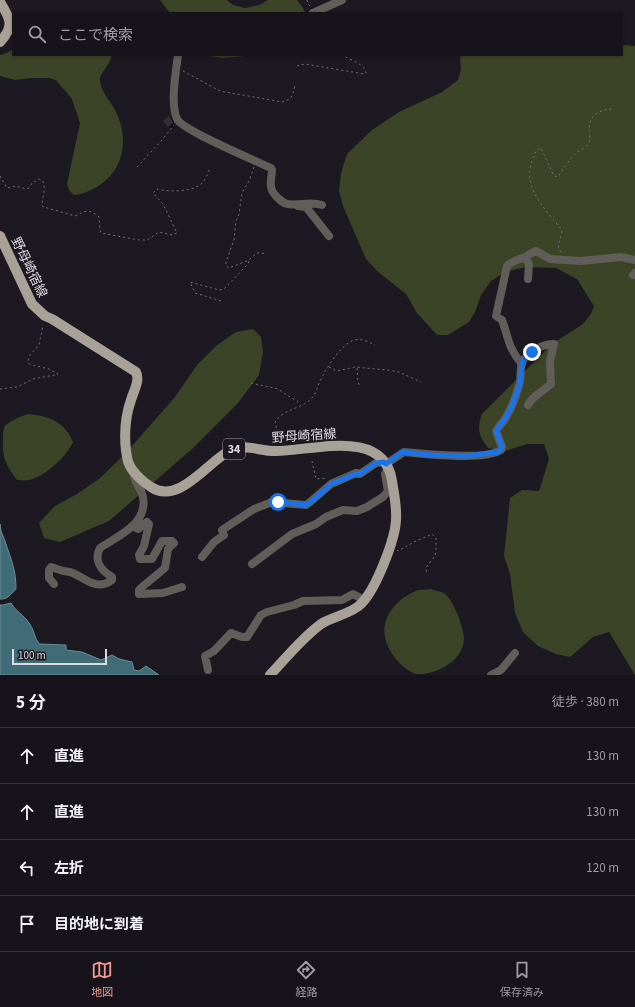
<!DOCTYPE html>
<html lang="ja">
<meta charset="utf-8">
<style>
:root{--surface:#16131a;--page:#232027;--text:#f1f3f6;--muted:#9e9ea2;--line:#353239;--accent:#f59c92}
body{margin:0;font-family:"Source Sans 3","Noto Sans JP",sans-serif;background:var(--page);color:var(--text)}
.scale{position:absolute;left:12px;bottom:10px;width:95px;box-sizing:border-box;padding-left:4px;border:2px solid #dddae1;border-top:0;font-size:11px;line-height:14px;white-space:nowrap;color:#dddae1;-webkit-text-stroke:3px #1d1922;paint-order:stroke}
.stop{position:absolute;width:12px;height:12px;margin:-9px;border:3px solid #1a73e8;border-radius:50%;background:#fff}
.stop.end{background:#1a73e8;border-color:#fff;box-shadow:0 1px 4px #0008}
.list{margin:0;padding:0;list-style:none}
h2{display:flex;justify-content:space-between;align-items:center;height:52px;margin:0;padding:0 16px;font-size:17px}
h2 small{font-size:13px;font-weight:400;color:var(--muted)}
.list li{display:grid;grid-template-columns:26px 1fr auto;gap:12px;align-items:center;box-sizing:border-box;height:56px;padding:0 16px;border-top:1px solid var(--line)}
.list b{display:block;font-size:15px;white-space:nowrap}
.list em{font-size:13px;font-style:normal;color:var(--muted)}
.icon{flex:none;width:22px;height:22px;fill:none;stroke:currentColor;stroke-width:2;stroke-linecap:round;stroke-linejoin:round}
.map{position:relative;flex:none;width:635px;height:675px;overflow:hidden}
.search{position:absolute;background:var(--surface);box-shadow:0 1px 3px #0004;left:12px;right:12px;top:12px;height:44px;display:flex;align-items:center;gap:10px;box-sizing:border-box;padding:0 14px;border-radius:0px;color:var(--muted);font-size:15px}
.sheet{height:276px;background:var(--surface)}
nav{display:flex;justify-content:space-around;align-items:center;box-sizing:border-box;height:56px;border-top:1px solid var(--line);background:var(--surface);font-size:11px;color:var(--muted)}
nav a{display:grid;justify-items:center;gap:2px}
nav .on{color:var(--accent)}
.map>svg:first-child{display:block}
.green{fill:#3c4427}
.water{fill:#3f6c76;stroke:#6e8d96}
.building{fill:#322f39;filter:url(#shadow)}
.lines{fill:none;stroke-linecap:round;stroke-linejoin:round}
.path{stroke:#75727a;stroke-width:1;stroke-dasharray:2 3;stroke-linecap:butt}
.minor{stroke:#615d59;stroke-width:8}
.major{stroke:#a8a198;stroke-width:10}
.route{stroke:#1a73e8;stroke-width:5}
.labels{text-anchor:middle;stroke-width:3;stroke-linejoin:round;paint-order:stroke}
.shield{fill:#1d1922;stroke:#a3a0a8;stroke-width:1}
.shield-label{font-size:12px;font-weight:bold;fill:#dddae1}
.street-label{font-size:13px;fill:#dddae1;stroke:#1d1922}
</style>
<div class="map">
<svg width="635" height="675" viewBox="0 0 635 675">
<defs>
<filter id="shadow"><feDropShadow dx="2.5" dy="1.5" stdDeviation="1" flood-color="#0009"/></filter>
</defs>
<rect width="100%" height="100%" fill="#1d1922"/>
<path class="green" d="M160,0H227L233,5L245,8L259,5L268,0H297L303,8L305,13H170Z
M622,45L635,46V675L609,632L593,637L570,657L556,654L538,646L523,632L515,613L510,574L504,556L510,498L522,490L539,491L549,459L544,444H527L505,451L488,448C478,434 477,429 482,414L552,344L583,324L591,314L594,306L577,279L556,268L526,267L505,272L491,281L481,295L475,312L469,322L448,335H437L417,313L406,294L377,271L366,259L343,206L339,191L341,173L347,154L372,130L399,112L442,92L458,80L461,69L460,55H622Z
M13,49V55H112C111,59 109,63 107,66C104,71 101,73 100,79C100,92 111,101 116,112C126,132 126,157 111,175C102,185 88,194 74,195L69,190L67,184L80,123L72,99L56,80L49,78H31L15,80L0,76V55L7,53Z
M203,55H260L222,58Z
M253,329L261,337L263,352L259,375L238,403L192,449L109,521L60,542L44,538L39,523L55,506L77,494L99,479L125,454L175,397L197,365L216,346L236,332Z
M28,414C49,416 64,421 73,442C67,456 45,477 29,480C25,481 21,480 17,480C6,465 2,458 3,439C3,435 3,429 5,426C9,421 22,416 28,414Z
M431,589C435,591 442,591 445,594C451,599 455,609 458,615C460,621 464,632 464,639C463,661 437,675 416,674C402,669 390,654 386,641C379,619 396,599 416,591C420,589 426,590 431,589Z"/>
<path class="water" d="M0,524L1,531L5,541C11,560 16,569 16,589C11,594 7,600 0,599Z
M11,603C16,612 24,615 29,623C34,629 34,637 39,644L66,645V650L82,652L101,660L112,655L119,659L132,662L134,670L139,671L146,666L159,675H0V605H3Z"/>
<path class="building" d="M169,116L173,123L168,127L163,121Z"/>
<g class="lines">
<path class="path" d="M307,0L308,4L310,6
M297,66L300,65L305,64L364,74L366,73C363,62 350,61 343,55
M183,71L220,91L282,102C293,99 292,96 295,86
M137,167L162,140L174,125
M254,167L249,181L242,193L239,214L236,221L234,240L226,262V266L229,268L249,260L257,253H262L266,254
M0,176L7,188L16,186L26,189L29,188L32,183L39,179L42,180C47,187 42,197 42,206L44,207L75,216C85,211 88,208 99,217L100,230L101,233L139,240H147L159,232L172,235L177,233L163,204L153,193L157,189C168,192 192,192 201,184C205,181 207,175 209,170
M561,252C554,244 564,238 561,229C546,210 522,188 532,161C534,156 535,150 540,148H541L553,174L556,177L559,175C564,168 569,160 575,154C579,150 587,148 589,142C591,139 589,134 589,130C589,114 601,109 615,109
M221,301L195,293L190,282L219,290L224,289L248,264L249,261
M329,367L337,371L355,367L387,370L399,372L421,382
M357,368L358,382L360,387
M251,383L278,389L301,404
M0,389L17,387L33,379L55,375L58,374L49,369L29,364L28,360L30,355L39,345L43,325
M333,438C325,436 319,439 311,439C301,439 286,435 277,430L275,422C283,409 301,409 311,399C316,394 317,388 319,383C325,370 340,345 354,340C361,338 369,342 375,345
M312,461L316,479L327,478
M397,550L398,551L414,542L432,534L436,538V552L435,556L427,566L426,569L427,575"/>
<path class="minor" d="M313,13L342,0
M178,55C176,71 170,104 177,119C182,130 256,161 271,168L272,170C272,175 270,181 271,186C271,193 281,202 287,204C299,206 310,201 322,205
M298,206L306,207L329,236
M525,257L529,264L528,279
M633,275L635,273
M522,364C508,348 509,339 502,320L496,316L507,266C513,260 518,260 525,257C529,255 532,252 536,251L550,259L580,261L621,257L635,260
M386,464L404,452C425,454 484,461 501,450L502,447L496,431C498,427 502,424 505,419C511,409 516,397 519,385C522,378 519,367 523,361C528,351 543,344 554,344L550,361L551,384L532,399L528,405
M132,526L138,529L147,522L149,524L144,546L139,555L140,559H152L162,541H172L174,543L168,549L165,568L142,587L139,590V594L163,593L182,587
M202,557L214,542L224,535L222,530L254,509L272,502L306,505L309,503L331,484L356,473L360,474L376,463L384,462
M252,564L292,534L316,524L326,517L338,512L343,510L357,511L367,507L383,497L388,491L385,474L388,468
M54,584L49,578V570L51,567C54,568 57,569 60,570C64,572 69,571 73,573C86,579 97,591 112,580V577C102,571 93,561 100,548C118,536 148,524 143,497C141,488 133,481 133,471
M208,670L205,656L214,651L231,633L242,637H247L261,615L267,612L294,605L303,601L342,600L353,594L364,600
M491,675L501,670L515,653"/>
<path class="major" d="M0,2C10,18 15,26 0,42
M0,236L32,304L45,316L52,319L136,372C140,381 134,390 131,400C125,417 124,433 126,451C127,455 127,460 129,464C133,473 143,482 151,487C179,506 209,460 231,450C245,443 262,452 276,451C312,451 384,427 392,481C394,494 397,507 396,520C395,540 376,589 361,604C353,613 332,617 321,624C302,638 286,658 270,675"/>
</g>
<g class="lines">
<path class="route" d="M278,502L306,505L312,501L331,484L356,474H360L376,463L384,462L386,464L402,452L430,455L467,456L498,452L502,447L496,431L504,420L511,408L520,384L522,364L523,360L532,352"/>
</g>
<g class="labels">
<rect class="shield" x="223" y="439" width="22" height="20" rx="3"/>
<g class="shield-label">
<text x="234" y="453">34</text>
</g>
<g class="street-label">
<text transform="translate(30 267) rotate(64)" y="5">野母崎宿線</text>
<text transform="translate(304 435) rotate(-4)" y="5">野母崎宿線</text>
</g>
</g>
</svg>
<div class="scale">100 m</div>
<div class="stop" style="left:278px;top:502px"></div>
<div class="stop end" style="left:532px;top:352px"></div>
<div class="search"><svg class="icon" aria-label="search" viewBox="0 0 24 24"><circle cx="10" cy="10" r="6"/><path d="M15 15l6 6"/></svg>ここで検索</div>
</div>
<section class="sheet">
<h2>5 分<small>徒歩 · 380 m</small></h2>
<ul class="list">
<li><svg class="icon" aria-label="ahead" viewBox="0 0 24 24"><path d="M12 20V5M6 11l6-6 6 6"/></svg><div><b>直進</b></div><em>130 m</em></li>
<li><svg class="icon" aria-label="ahead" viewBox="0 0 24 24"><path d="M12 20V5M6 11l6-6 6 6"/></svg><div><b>直進</b></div><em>130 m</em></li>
<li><svg class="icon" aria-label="left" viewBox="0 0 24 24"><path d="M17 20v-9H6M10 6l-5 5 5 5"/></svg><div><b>左折</b></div><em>120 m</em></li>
<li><svg class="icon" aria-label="arrive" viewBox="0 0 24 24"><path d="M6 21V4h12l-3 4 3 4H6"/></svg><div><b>目的地に到着</b></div></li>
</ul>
</section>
<nav>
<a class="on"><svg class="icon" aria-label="map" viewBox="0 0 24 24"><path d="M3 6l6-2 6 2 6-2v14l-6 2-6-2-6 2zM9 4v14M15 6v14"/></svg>地図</a>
<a><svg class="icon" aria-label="directions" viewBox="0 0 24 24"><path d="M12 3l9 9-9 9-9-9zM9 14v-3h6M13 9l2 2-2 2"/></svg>経路</a>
<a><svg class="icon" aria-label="saved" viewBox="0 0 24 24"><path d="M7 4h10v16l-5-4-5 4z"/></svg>保存済み</a>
</nav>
